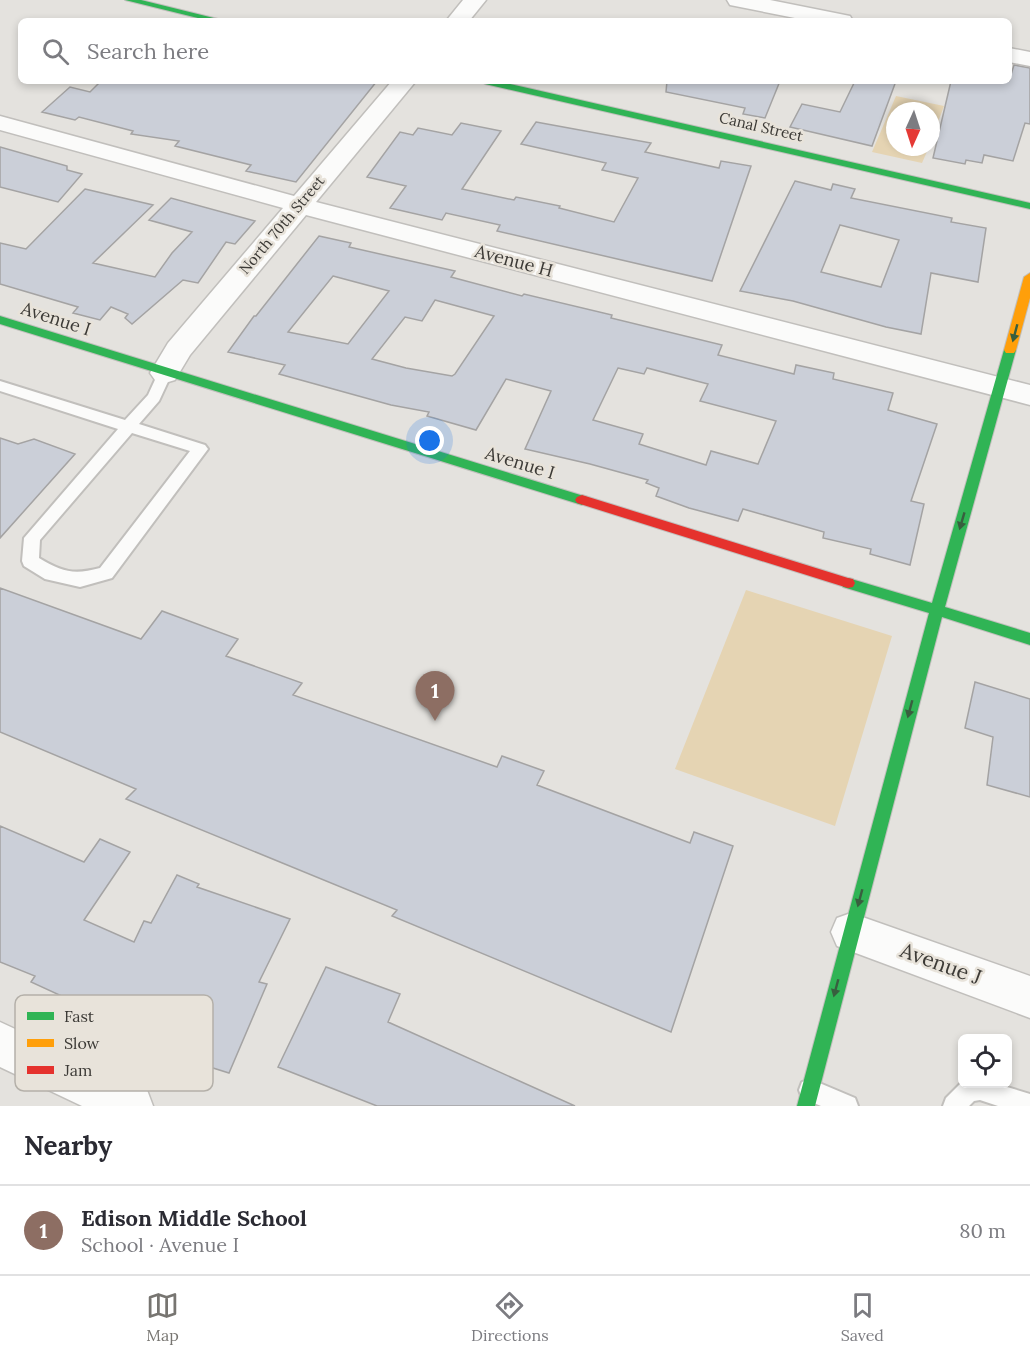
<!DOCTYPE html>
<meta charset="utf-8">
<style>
:root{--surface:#fff;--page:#f7f7f7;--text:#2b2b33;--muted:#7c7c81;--line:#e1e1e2;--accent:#777571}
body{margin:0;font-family:Lora,serif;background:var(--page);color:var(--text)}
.controls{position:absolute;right:18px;bottom:18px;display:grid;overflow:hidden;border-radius:9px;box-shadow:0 3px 9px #0003}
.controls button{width:54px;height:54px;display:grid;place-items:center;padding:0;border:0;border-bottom:2px solid var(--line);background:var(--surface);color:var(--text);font:30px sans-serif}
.compass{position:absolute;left:886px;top:102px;width:54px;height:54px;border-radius:50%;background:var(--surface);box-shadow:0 3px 9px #0003;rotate:183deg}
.you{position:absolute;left:430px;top:441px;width:21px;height:21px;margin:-15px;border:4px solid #fff;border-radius:50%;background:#1a73e8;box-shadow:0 0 0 9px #1a73e833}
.badge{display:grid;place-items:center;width:39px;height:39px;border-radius:50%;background:var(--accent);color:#fff;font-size:20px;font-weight:700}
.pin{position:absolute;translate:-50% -50px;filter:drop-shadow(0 2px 3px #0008)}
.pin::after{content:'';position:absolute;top:32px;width:21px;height:18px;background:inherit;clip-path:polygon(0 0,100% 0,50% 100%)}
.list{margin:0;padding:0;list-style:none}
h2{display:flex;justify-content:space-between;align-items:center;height:78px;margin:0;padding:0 24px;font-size:26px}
h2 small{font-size:20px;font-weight:400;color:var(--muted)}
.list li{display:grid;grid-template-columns:39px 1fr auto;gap:18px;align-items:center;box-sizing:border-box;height:90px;padding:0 24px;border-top:2px solid var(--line)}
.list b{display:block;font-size:22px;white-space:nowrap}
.list p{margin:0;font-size:20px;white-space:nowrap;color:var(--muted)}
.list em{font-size:20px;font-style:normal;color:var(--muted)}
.icon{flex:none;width:33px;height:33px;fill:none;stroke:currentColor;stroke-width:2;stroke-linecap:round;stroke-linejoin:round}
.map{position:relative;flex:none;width:1030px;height:1106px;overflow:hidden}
.search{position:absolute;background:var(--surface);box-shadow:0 3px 9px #0003;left:18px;right:18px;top:18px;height:66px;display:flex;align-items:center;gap:15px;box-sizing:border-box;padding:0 21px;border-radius:9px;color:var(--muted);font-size:22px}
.sheet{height:168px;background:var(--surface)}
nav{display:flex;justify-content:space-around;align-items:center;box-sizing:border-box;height:84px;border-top:2px solid var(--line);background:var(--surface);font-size:16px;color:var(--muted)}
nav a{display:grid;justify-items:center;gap:3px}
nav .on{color:var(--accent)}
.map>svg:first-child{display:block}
.green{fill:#e5d4b3}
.building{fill:#cbcfd8;stroke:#a4a3a3;stroke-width:1.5;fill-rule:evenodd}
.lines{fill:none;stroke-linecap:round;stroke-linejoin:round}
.lane-casing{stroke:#c1bfbc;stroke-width:4}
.street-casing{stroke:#c1bfbc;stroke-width:3}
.fast-casing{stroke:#c1bfbc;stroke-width:2}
.slow-casing{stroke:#c1bfbc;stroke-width:2}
.jam-casing{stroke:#c1bfbc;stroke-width:2}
.lane{fill:#fbfbfa;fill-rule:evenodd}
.street{fill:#fbfbfa;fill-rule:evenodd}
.fast{fill:#30b455;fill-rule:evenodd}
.slow{fill:#ff9f0a;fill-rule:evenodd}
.jam{fill:#e5322d;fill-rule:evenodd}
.oneway{fill:#385f3f}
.labels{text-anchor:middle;stroke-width:5;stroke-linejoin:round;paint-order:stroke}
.far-street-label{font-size:15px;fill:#3c3a36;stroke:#e8e3da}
.street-label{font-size:18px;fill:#3c3a36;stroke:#e8e3da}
.near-street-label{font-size:21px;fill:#3c3a36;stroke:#e8e3da}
.key{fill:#e8e3da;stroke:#b4b0a9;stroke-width:1.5}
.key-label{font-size:16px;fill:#3c3a36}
</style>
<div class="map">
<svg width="1030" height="1106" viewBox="0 0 1030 1106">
<rect width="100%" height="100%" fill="#e4e2de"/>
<path class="green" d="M896,96L944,106L931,141V111H895V147H929L922,163L872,152Z
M746,590L892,636L835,826L675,769Z"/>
<path class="building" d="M1014,65L1030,68V124L1025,123L1013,161L984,155L982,163L966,160L965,164L933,158L951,81H1009Z
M101,81H377L296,182L246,171L251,165L175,146L179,141L131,134L133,131L79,117L75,120L42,112L70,87L90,92Z
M667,81H780L765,118L743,114L745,108L666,92Z
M855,81H896L872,146L790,127L802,104L840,112Z
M536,122L651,143L645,152L719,168L721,161L751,166L712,281L497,231L500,225L446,213L442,220L390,208L406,186L367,177L400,132L413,135L418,128L452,135L461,123L501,131L462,189L514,200L516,197L560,206L559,208L614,222L638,178L602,170L606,163L521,144Z
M0,147L67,166V170L82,174L58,202L0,187Z
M795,181L831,190L833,184L855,189L851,198L952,218L951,222L986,228L978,282L931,273L921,334L886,327L793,301L740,291ZM840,225L899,240L881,287L821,272Z
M85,189L153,205L93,263L155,277L172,253L192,232L149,220L171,198L255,221L235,244L226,242L198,283L183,280L132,324L125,318L128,314L111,307L100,320L73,313L78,307L0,284V243L26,249Z
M319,236L351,243L349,247L455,271L451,277L522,296L524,294L612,315L611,318L722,345L718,355L794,374L796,365L834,373L833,379L893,393L888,410L937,424L911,501L924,504L910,565L870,554L871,549L823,538L824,532L743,509L738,521L689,508L656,496L659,488L646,483L648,480L590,464L525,449L551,391L506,379L476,430L427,416L429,412L391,405L279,374L285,365L228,352L254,316H256ZM333,276L389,291L348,344L288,332ZM435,300L494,316L455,374L452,376L406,368L372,359L405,317L422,321ZM618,368L644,374L647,368L708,384L700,401L776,421L758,464L711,451L706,465L639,444L643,434L593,420Z
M0,438L18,444L34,439L75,454L0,538Z
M0,588L141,639L162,611L238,639L226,656L302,683L293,695L497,767L502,756L544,771L537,785L690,843L694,832L733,846L671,1032L392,916L397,910L126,799L136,789L0,732Z
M975,682L1030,699V797L987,785L993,737L965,728Z
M0,826L84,862L100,839L130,852L84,920L134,942L144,921L151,923L177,875L199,884L197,887L290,919L259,982L267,984L229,1073L178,1057L186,1039L92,1010L31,982L35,976L0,962Z
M326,967L400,994L388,1022L575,1106H377L278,1067Z"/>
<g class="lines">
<defs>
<path id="lane" d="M165,368L172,373L159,401L139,424L205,445L208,449L205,453L112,578L80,587L45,579L24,566L22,561L24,538L118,429L0,391V381L125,420L148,395L160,369ZM132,433L190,451L100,568C74,575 62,572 39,558L40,540Z
M810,1079L855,1098L858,1106H821L802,1098L799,1090L802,1082Z
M962,1082L997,1084L1030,1094V1106H998L980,1100L974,1101L969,1106H943L946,1098Z"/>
<path id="street" d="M463,0H486L469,21H446Z
M727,0H770L850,16L853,21H810L730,5Z
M1009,48L1030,52V66L1009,62Z
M392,81H416L316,202L1030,385V405L306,215L190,355L175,380L165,383L155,380L150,373L168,343L283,208L0,130V116L294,196Z
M851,913L1030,976V1018L837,946L831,932L837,918Z
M0,1022L147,1090L153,1106H82L0,1067Z"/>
<path id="fast" d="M125,0H141L226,21H210Z
M480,81H497L1030,203V209L485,84Z
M0,316L587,497L589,500L582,505L0,324Z
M1010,346L1016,350L945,607L1030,633V645L942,617L815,1106H797L929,613L843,587L841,583L843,579L848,578L932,603L1004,350Z"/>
<path id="slow" d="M1030,273V298L1016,350L1014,353H1006L1004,350L1024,277Z"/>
<path id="jam" d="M582,495L848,578L853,579L855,583L853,587L848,588L577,503L575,500L577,497Z"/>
</defs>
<use href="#lane" class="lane-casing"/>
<use href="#street" class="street-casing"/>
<use href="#fast" class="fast-casing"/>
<use href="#slow" class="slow-casing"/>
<use href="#jam" class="jam-casing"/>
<use href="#lane" class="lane"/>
<use href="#street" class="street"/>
<use href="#fast" class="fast"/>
<use href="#slow" class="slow"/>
<use href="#jam" class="jam"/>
</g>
<defs><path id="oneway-solid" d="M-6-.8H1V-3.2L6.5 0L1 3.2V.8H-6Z" transform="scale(1.5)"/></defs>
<g class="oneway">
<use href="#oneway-solid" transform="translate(1015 333) rotate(105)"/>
<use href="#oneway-solid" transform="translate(962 521) rotate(106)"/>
<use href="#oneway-solid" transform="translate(910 709) rotate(105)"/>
<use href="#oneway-solid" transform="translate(860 898) rotate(105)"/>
<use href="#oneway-solid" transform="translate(836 988) rotate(105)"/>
</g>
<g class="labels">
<g class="far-street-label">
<text transform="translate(761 127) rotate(13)" y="5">Canal Street</text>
<text transform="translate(282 225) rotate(-50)" y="5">North 70th Street</text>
</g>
<g class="street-label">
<text transform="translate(514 261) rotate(15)" y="6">Avenue H</text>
<text transform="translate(56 319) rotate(18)" y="6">Avenue I</text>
<text transform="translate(520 463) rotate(17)" y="6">Avenue I</text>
</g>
<g class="near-street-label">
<text transform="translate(941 964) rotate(20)" y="7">Avenue J</text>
</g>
</g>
<rect x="15" y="995" width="198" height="96" rx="9" class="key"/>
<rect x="27" y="1012" width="27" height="8" fill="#30b455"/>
<rect x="27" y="1039" width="27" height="8" fill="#ff9f0a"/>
<rect x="27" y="1066" width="27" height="8" fill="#e5322d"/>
<g class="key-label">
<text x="64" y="1022">Fast</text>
<text x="64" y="1049">Slow</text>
<text x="64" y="1076">Jam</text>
</g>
</svg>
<div class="controls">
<button><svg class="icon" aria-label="locate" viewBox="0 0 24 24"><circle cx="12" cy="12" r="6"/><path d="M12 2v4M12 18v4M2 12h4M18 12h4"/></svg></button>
</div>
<svg class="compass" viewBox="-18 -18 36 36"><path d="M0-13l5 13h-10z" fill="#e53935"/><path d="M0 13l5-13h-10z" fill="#7c7c81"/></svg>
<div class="you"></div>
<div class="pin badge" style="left:435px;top:721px;background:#8d6e63">1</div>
<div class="search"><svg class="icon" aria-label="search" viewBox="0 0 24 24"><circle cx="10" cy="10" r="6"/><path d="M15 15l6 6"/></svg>Search here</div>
</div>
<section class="sheet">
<h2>Nearby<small></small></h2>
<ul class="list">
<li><span class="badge" style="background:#8d6e63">1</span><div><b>Edison Middle School</b><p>School · Avenue I</p></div><em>80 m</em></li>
</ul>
</section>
<nav>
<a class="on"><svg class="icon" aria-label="map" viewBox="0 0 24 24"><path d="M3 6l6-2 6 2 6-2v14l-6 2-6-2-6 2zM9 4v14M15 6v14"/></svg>Map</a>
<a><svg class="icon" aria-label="directions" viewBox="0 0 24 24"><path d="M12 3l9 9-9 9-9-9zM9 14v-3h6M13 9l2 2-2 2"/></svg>Directions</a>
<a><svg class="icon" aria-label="saved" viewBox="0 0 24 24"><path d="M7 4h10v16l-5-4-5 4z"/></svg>Saved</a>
</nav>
